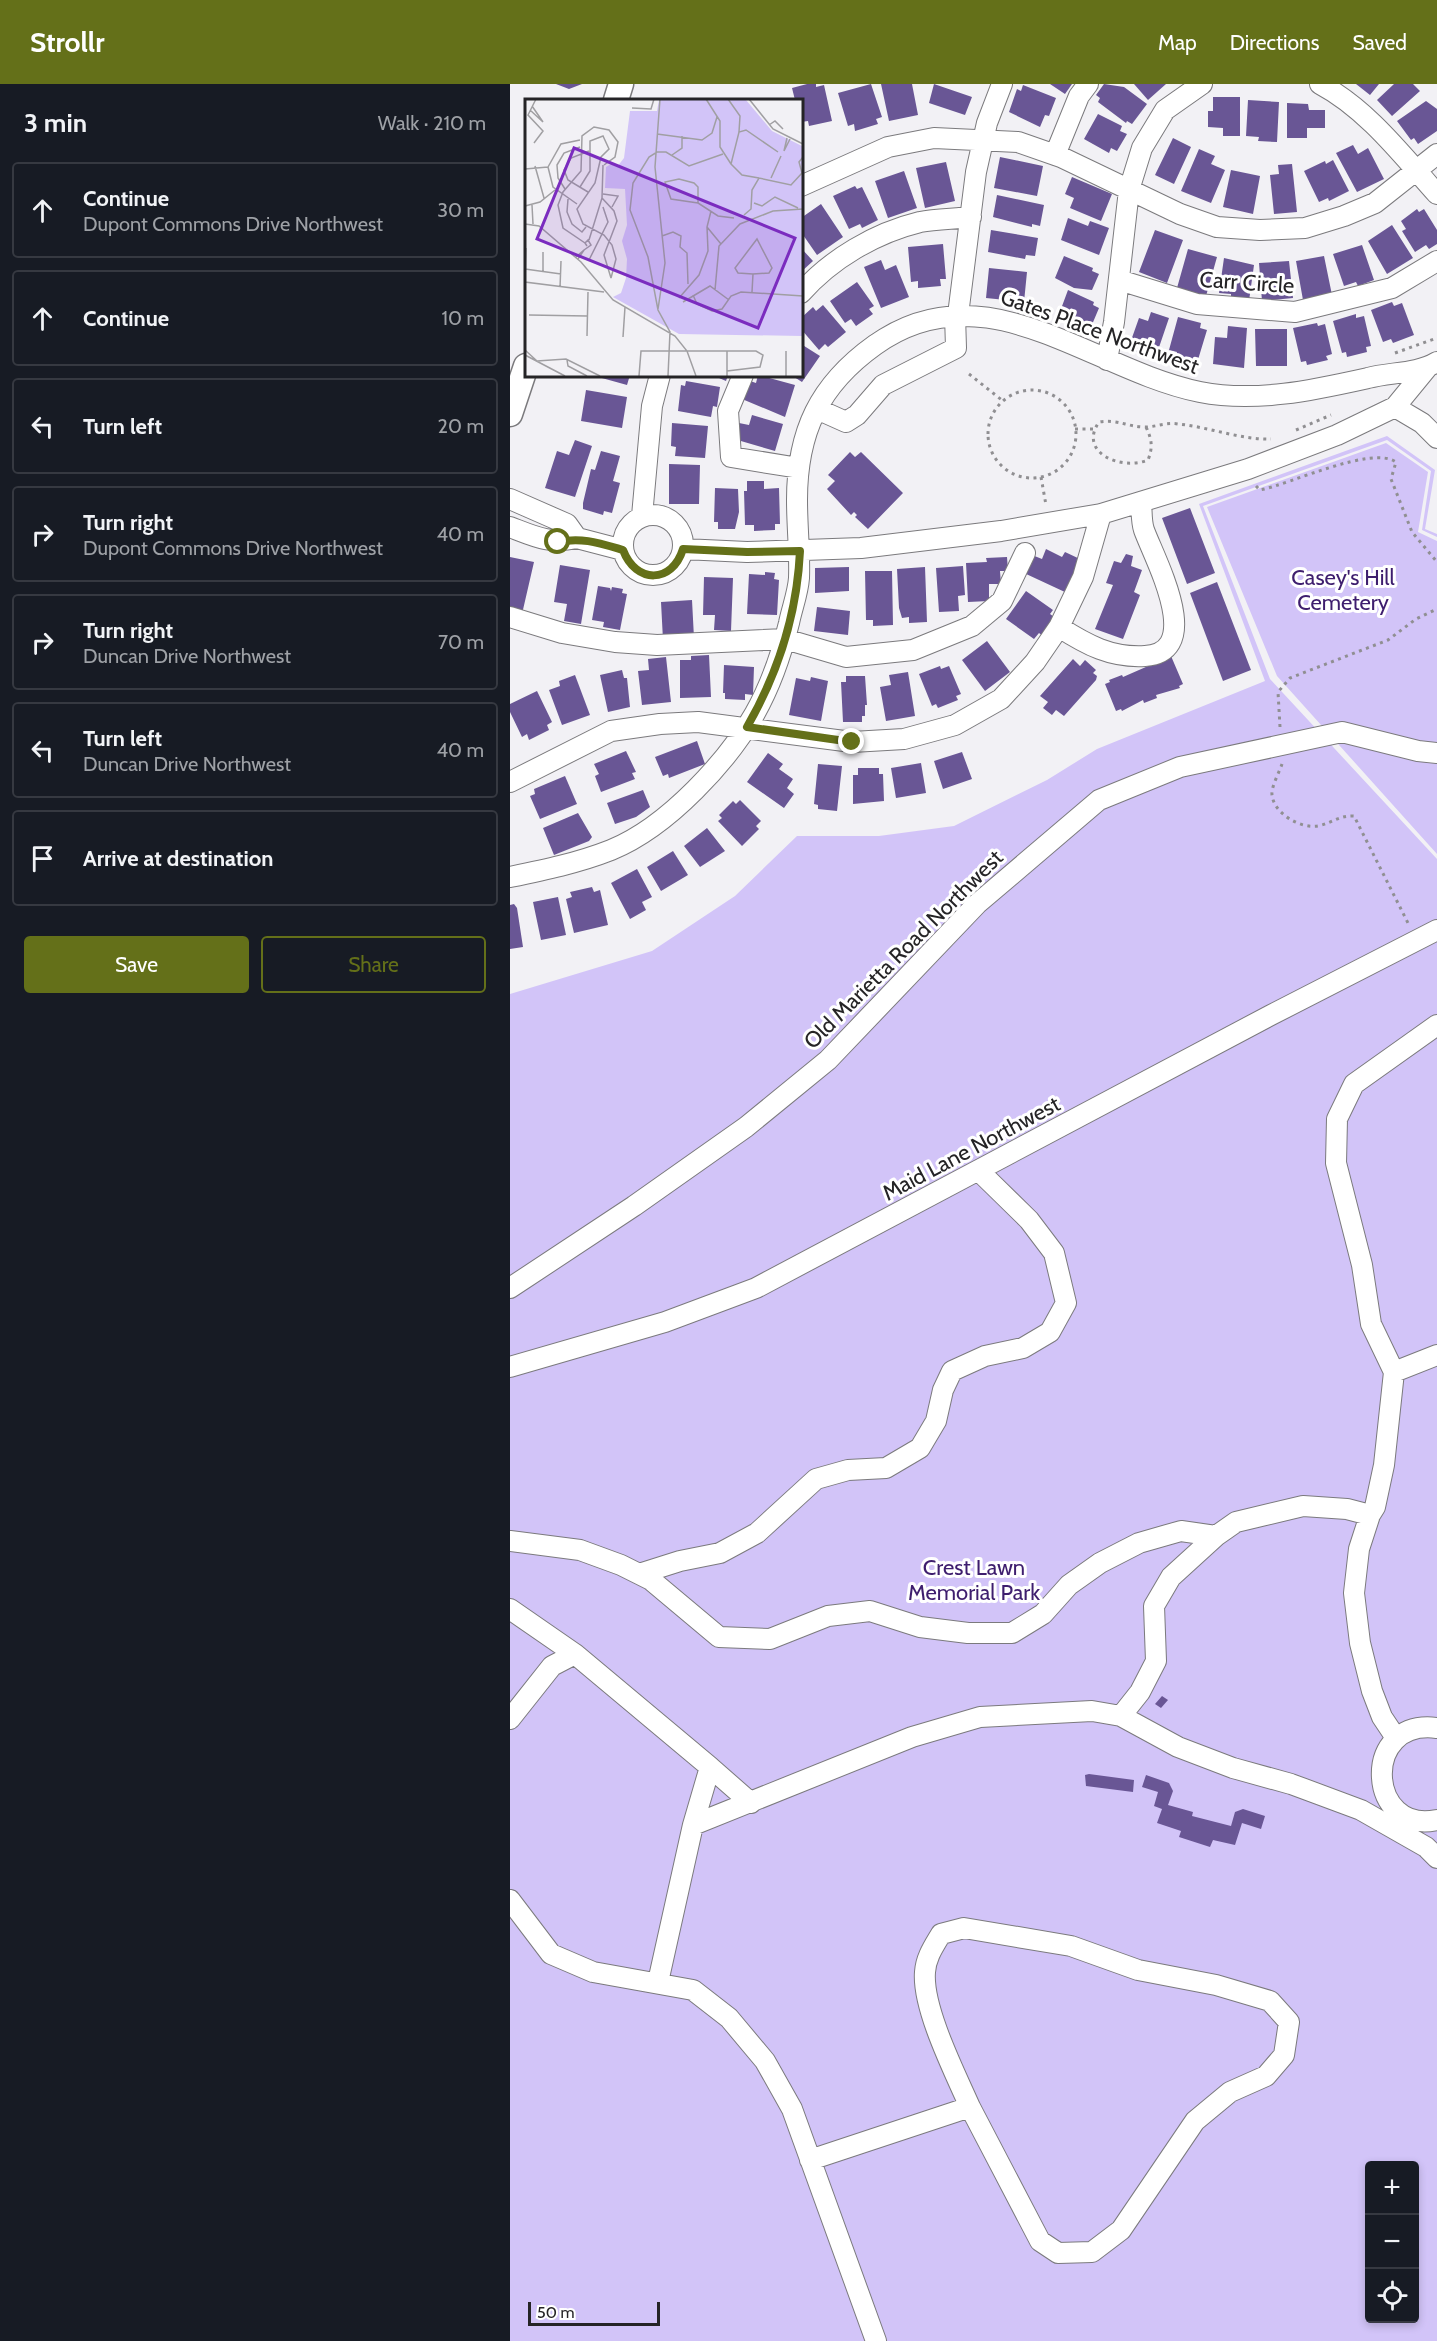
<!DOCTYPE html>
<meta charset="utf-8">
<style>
:root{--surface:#171b24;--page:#242831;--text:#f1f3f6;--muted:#9ea1a6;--line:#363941;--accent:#647019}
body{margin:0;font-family:Cabin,sans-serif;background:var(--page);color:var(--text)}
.controls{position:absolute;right:18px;bottom:18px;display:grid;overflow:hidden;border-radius:6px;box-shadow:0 3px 9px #0003}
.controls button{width:54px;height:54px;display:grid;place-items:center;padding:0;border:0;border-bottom:2px solid var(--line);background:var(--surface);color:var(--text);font:30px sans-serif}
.scale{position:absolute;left:18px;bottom:15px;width:132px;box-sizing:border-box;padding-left:6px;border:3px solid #252426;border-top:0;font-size:16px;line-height:21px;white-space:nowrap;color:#252426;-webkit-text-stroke:4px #fff;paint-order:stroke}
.stop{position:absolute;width:18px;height:18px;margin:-14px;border:4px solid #647019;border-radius:50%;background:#fff}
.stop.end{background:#647019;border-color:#fff;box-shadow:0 2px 6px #0008}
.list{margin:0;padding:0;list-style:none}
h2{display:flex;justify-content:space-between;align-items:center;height:78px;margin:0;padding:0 24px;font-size:26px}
h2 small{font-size:20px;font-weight:400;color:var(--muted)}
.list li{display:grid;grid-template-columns:39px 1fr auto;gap:18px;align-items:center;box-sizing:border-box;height:96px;margin:0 12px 12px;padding:0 12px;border:2px solid var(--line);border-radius:6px}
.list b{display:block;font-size:22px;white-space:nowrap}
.list p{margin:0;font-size:20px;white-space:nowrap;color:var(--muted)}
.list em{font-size:20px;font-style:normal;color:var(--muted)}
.actions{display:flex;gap:12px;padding:18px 24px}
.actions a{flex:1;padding:14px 0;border:2px solid var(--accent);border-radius:6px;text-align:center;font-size:21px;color:var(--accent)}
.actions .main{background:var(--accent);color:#fff}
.icon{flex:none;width:33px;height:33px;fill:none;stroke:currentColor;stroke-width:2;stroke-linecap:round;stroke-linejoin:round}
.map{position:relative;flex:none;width:927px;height:2257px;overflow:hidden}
header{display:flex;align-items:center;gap:36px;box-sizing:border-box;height:84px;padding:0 30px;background:var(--accent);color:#fff}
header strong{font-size:28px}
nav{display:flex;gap:33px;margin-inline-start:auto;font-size:21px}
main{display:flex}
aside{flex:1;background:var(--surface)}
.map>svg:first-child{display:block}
.green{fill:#d2c4f8;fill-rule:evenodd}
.building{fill:#695695}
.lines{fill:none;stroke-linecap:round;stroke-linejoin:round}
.minor-casing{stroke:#7b7a7d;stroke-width:22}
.major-casing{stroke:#7b7a7d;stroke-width:27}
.path{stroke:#908f92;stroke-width:3;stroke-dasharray:3 4.5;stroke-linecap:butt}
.minor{stroke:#fff;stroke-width:20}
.major{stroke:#fff;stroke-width:24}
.route{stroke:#647019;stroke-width:8}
.labels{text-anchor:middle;stroke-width:6;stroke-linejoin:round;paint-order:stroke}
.street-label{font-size:22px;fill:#252426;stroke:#fff}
.park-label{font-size:22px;fill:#3e1e6e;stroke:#fff}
.inset-road{fill:none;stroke:#a09fa2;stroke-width:1.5}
.view{fill:#7b2cbf;fill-opacity:0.15;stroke:#7b2cbf;stroke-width:3}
.inset-edge{fill:none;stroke:#252426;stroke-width:3}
</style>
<header>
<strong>Strollr</strong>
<nav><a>Map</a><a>Directions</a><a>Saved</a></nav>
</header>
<main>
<aside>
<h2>3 min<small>Walk · 210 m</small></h2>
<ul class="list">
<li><svg class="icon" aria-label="ahead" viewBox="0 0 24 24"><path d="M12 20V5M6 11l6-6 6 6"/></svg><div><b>Continue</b><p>Dupont Commons Drive Northwest</p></div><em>30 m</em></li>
<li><svg class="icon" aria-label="ahead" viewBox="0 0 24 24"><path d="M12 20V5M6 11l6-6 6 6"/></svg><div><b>Continue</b></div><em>10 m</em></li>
<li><svg class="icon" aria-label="left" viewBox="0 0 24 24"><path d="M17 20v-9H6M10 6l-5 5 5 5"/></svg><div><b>Turn left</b></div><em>20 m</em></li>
<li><svg class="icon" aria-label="right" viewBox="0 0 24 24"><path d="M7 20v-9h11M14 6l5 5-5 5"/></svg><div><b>Turn right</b><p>Dupont Commons Drive Northwest</p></div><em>40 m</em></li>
<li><svg class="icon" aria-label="right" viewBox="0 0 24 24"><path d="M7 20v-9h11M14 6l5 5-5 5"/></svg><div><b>Turn right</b><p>Duncan Drive Northwest</p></div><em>70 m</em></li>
<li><svg class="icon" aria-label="left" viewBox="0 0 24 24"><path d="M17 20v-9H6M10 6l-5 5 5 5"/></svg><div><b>Turn left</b><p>Duncan Drive Northwest</p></div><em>40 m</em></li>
<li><svg class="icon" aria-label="arrive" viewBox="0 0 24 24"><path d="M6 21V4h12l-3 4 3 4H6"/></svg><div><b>Arrive at destination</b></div></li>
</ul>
<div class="actions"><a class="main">Save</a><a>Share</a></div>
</aside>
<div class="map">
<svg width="927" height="2257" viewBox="0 0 927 2257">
<rect width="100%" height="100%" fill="#f2f1f5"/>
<path class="green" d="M877,352L925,386L915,445L927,450V453L912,446L921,387L877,356L693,422L760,595L927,775V2257H0V910L142,867L225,812L287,752H369L444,742L537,696L587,665L755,597L689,420ZM860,2082H904V2234H860Z
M876,359L918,388L908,448L927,457V770L767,592L697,423Z"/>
<path class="building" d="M46,0H72L59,5Z
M297,0H306V3L314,1L322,37L299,42L298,37L291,38V16H285L282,4Z
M361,0L372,33L366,35L368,40L345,47L344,40L338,42L328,9Z
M371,0H402L408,31L379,37Z
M424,0L462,13L455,31L419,19Z
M540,0H562L555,10Z
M594,0L614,3L637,20L622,40L617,37L616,39L588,18L590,14L586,11Z
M624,0H656L638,16Z
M846,0H869L860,11Z
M884,0H903L910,7L882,32L867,16Z
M513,1L546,14L539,32L535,31L530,43L499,28L507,5L511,7Z
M703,13H730V52H713V44L698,43V27H703Z
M738,16L769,18L767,58L748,57L749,53L736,52Z
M916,17L927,25V47L908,60L904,54L901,56L887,37Z
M777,19L798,20L799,26H815V44H797V54H777Z
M588,30L612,42L610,47L617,50L607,67L601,64L599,69L574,55Z
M663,54L681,63L664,100L645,91Z
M843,61L848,70L858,64L874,95L847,108L826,69Z
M689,65L705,72L701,80L715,86L701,119L671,107Z
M490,73L533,82L527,112L484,104Z
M823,76L839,107L819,117L818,114L809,118L794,87L815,77L816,80Z
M436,78L445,117L415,124L406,84Z
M782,80L787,128L764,130L760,91L769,90L768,81Z
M721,86L750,92L743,130L713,123Z
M394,87L407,124L378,134L365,97Z
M562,93L602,110L591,137L560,124L564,114L555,110Z
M345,102L347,105L352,103L368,136L352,144L350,140L339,145L323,112Z
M487,111L534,121L530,142L522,140V143L483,133Z
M311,120L333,153L307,171L291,148V134Z
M907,125L909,128L914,125L927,146V160L919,165L916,161L905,168L892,147L896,145L891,137Z
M558,134L578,142L580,137L599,144L589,171L551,156Z
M882,141L903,174L877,190L858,157Z
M481,146L528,154L525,172L516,171L515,175L478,168Z
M645,146L673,156L657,199L629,188Z
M433,160L436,195H430L431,202L408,204V197L401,198L398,163Z
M852,161L864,196L848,202L846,198L834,202L823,170Z
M291,164L303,177L291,188Z
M678,165L707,173L696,212L667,204Z
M554,172L583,184L582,187L589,190L582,206L564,204L545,194Z
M814,172L822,211L793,216L786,177Z
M714,174L744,181L739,217L721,215V210L709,209Z
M371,176L375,186L386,181L399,213L371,224L354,183Z
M779,177L783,214L752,217L749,179Z
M479,184L517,188L514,218L476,214Z
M347,198L364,222L359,225L363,230L346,242L341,235L335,239L320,217Z
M558,206L584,218L583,221L589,224L581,243L575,240L573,244L548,233Z
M882,218L884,222L892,219L904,251L883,259L881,255L873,258L861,226Z
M313,221L336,248L318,263L315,260L309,266L291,245V234L303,223L306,227Z
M641,228L659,234L645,275L618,265L629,234L638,237Z
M846,230V234L854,232L861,262L856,263L857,268L837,273L836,268L832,269L823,237Z
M668,233L691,239L690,244L697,246L687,279L666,274L667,268L659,266Z
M807,239L808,242L815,240L822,270L816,272L818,276L797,281L796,277L791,278L783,244Z
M718,242L737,244L734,284L703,280L705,253L717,254Z
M745,245H777V282H746Z
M291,260L310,272L292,298L281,291H291Z
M81,291H120L117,301Z
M202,291H218L216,297Z
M248,291L285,301L275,333L232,315L240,297L246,299Z
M176,297L210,303L207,323L203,322L201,333L168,327L171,301L175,302Z
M76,306L117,313L112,344L71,337Z
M242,331L273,340L265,367L224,355L229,339L239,341Z
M162,339L198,342L195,374L165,372L166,363L161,362Z
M65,356L82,362L65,413L35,404L47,367L59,371Z
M91,367L110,372L103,397L110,399L102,429L94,427L93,431L73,425V419L81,385L85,386Z
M340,368L345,373L351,368L393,409L358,445L345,433L347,431L344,428L341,431L317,405L325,397L318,391Z
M159,380L190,381L189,420H159Z
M237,397H254V405L269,404L270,440H265V446L244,447V441H235L234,407H237Z
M205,404L228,405L229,428L225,445H208V438H204Z
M680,424L705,489L677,500L652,434Z
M536,465L552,473L555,468L572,476L557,509L514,489L522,471L532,475Z
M616,470L623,472L621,482L632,486L624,508L630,511L613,555L585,545L603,501L596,499L604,477L611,479Z
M0,473L24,478L12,530L0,527Z
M497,473L498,487H490L491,500H479V517L458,518L456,479L477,478L476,474Z
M50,481L80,486L71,540L54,537L57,520L44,518Z
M453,482L455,511L448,512L449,527L429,528L426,484Z
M339,483V507L305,509V484Z
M415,483L417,538L399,539V533L392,534L389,524L387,485Z
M355,487H382L383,541L363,542V536H356Z
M255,488L265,489L264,495L269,496L267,531L237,530L239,490L255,491Z
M194,493L223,494L221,547L204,546L205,531H193Z
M707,498L741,586L713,597L680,509Z
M88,502L100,504L101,507L102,503L113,505L112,509L117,510L110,546L93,543L94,538L82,536Z
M516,507L543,526L540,530L547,535L534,553L529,549L524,555L496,535Z
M182,516L184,554L153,556L151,518Z
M307,523L340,527L338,551L304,547Z
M477,557L500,588L475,607L452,576Z
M199,571L201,613L170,614V576H181V572Z
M661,572L673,600L669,602L670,604L646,611L647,614L634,619L633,616L612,627L611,625L606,627L595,600L600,598L599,596L612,591L613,593Z
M156,573L161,618L132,621L128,587L139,586L138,575Z
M563,575L570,582L575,576L586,586L583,589L587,592L586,596L554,632L546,626L542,631L533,624L538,618L530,612Z
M214,581L244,583L243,611L235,610V616L215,615V609H213Z
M430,582L431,585L439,582L451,610L446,612L448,616L428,624L426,620L422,622L409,590Z
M112,586L114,594H117L120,623L98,628L90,591Z
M398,588L405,632L376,637L370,603L381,601L379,591Z
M65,591L80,631L52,641L39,606L50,602L49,597Z
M336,592H355L357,621H355V632H352V638H333L331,598H336Z
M301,593L318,597L311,637L279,631L286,594L300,597Z
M27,607L42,638L37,641L39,646L19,656L17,650L12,653L0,628V620Z
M187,657L195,680L159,694L158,690L153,692L145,673Z
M116,667L126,688L122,689L125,695L91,708L85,692L89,690L84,680Z
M452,668L462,695L433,705L424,677Z
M258,669L273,680L269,685L283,695L277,704L284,710L274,724L237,698Z
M411,679L416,709L386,714L381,684Z
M308,680L332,682L327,727L308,725V721L304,720Z
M348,684H369V690H373L374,717L343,720V691H348Z
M55,692L67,720L30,735L20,712L25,710L24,705Z
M133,706L140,723L126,733L105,740L97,719Z
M230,716L251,737L246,742L249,745L232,762L208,737L212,734L209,731L223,717L226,720Z
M68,729L82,753L79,757L44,771L33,744Z
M197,744L215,767L190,783L174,762Z
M163,767L178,791L151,807L137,783Z
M127,785L142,813L132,818L136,826L120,835L101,799Z
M82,803L84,808L90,806L98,841L64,849L56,815L62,813L60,808Z
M48,813L56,851L31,856L23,818Z
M4,820L7,824L13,863L0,865V821Z
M652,1612L658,1616L651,1624L645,1620Z
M579,1690L624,1696L623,1708L576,1702L575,1691Z
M636,1691L659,1699L663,1707L658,1721L683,1728L682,1732L721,1742L725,1728L733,1725L755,1732L751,1745L732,1739L725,1761L703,1756L700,1763L669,1753L671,1747L647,1739L652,1725L644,1722L648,1708L632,1703Z"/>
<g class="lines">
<defs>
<path id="minor" d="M810,0C857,25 892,71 927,110
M545,71L569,12L578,0
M291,102L378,63L424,54L508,58L551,73L670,130L707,143L750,146L795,144L834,132L865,119L927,70
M609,196L687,220L785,228L882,204L927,177
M291,209C321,175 365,149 410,138C426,135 444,135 461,133
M448,231L466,88L477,39L492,0
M597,276L604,238L619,106L632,64L655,26L692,0
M233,291L218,327L221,373L289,384
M885,323L912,339L927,354
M307,325L336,338L347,331L373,301L446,264L445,231
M0,415L57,440L67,454C39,460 26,453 0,443
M113 461a30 30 0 1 1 60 0a30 30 0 1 1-60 0Z
M132,432L142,322L150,291
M67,454L113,466
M173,465L237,468L351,464L491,447L591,430L738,385L827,351L885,323L917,284
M0,533L52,549L105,558L147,561L275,555L336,573L403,566L462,542L492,517L515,469
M549,543C577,561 601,574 635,572C696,568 644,474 634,446C631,437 632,427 631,418
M0,698L101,647L150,640L188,638L342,658L394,655L445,641L491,615L525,578L549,543L573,493L591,430
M0,793C34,786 68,779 101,766C133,753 160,731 185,706C236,655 262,609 279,539C282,524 288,509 289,494C290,468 287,443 287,416C287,348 309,301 365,261C475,182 581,286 690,308C746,319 804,306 858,294C880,288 907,290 927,278
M0,1204L124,1122L236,1043L318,976L467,820L589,716L670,683L832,648L908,667L927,669
M0,1283L155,1238L246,1204L761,931L927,846
M884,1288L927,1271
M0,1457L70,1466L111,1481L141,1496L209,1553L260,1555L318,1532L360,1527L410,1543L458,1549H502L533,1530L559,1501L590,1479L629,1459L671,1447L706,1452
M129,1490L170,1477L210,1469L247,1449L306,1395L338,1386L376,1384L410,1364L426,1337L433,1306L442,1287L475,1272L513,1264L540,1248L556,1219L544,1169L519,1136L469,1087
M0,1525L65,1570L200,1683L183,1741L148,1898
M611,1632L630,1608L646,1577L644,1522L661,1493L706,1452L726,1438L793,1422L837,1425L860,1431
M0,1635L42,1582L65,1570
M927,1644C850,1634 857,1751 927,1736
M886,1654L872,1633L862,1607L850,1559L844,1509L849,1465L860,1431L865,1423L874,1381L884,1288L861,1240L852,1181L826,1079L827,1035L844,1000L927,941
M200,1683L241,1719
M183,1741L402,1653L470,1633L582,1627L611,1632L668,1663L723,1684L781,1700L851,1726L916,1763L927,1774
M0,1816L41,1870L83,1888L183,1906L219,1934L255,1977L282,2025L366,2257
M300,2076L460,2023L530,2157L548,2169L582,2168L611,2146L685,2037L720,2008L756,1992L774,1971L779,1938L760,1917L706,1901L628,1886L561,1862L454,1844L431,1850C424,1862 416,1873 415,1888C412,1924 445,1989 460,2023"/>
<path id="major" d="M106,16L111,0
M0,330L16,282"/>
</defs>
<use href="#minor" class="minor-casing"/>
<use href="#major" class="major-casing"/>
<path class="path" d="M885,269L927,254
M459,290L493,317
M478 350a44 44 0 1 1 88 0a44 44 0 1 1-88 0Z
M636,343C642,356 643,363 638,376C610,387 568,368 589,338C608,335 618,343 635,343C646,343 656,338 668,340C699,343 731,356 761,355
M565,345H584
M786,346L821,331
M531,393L536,421
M746,402L750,406C781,400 861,361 886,378L881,395L902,448L927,478
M770,643L768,608L780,594L878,556L906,535L927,525
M772,680C769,689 761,703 762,711C764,730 791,745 808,742C822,739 830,731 844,732L899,841"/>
<use href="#minor" class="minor"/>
<use href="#major" class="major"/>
</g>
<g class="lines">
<path class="route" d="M48,458C72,453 89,459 113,466C126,500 162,500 173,465L237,468L290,467C287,530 268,589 237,643L342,658"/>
</g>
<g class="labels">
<g class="street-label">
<text transform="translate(737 198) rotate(4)" y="8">Carr Circle</text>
<text transform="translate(590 247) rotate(20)" y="8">Gates Place Northwest</text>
<text transform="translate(393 865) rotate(-45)" y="8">Old Marietta Road Northwest</text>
<text transform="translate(461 1064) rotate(-28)" y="8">Maid Lane Northwest</text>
</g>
<g class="park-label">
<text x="833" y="501">Casey's Hill<tspan x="833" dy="25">Cemetery</tspan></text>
<text x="464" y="1491">Crest Lawn<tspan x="464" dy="25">Memorial Park</tspan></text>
</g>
</g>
<g transform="translate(15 15)">
<rect width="278" height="278" fill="#f2f1f5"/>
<path d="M134,1H221L247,32L277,47V237L154,235L88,198L96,194L101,179L102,160L97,142L102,126L100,90L80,89L81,68L86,65L92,68L99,59L105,12H132Z" fill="#d2c4f8"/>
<path class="inset-road" d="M181,0L195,22V48L206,65M203,0L215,17L214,33M224,0L248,30L278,45M107,9L126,10L129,0M5,11L18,23L7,7M244,26L250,22L258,30M132,35L177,41L187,34L192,18M262,39L259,52L265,40M9,44L18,32L3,16L11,0M147,56L157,49V37M10,67L19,99M0,70L23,68M234,79L217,76L206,65L214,33L221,31L253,53M246,79L256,57M55,88L65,72V42L78,37L84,50L76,58L70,84L52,110L58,125L79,136L87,146L91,160L86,179M40,90L33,79L32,66L39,54L55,48M63,93L43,81L39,71L46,59L64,52M78,95L93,97L87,108M77,99L89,112L92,122L79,156L86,179M43,100L42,113L47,125L57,133L61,128M173,104L146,100L140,83L154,80L169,84L173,88V104L193,117L209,119M229,104L237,107L250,98L273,109M52,105L28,88L23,68L36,45L55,41M7,106L8,125M0,107L15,103L30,91M186,112L182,128L196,145M219,116L226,110L227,91L234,79L266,86L277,74L274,63L278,58M0,125L14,127L56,163L88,201L150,237L162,252L171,277M137,137L148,133L156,137L155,148L162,154L163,185M64,141L77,99L78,66M60,144L38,129L33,106L38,93L56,72L57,37L69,28L84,31L93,43L90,58L79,66M1,149L0,183L79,193M59,151L66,146L63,141L60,144L62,147M51,158L59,151L53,160M64,161L83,123L78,108M0,170L36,175M18,173V153M35,189L36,162M190,191L194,147L215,125L248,112L278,110M227,193L228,175L244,174L247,169L232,140L210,169L213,174L228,175M168,196L172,205L187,212L197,210L206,197L216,193L278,197M154,199L174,176L183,152L182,128M158,203L185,187L204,201M133,210L140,164L130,68L135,0M4,216L62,217M62,237L63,193M98,238L100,208M0,251L12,262L41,260L75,277M202,252V277M0,256L40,277M42,261L43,267L62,277M114,277L116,252H231L238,256L235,268L202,272M143,277L145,233L133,211L123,158L105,111L108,84L124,58L132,53H141L164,67L198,55M261,277V252"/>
<path class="view" d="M49,49L270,139L233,229L12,140Z"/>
<rect width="278" height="278" class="inset-edge"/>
</g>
</svg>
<div class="controls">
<button>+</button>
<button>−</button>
<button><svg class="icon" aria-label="locate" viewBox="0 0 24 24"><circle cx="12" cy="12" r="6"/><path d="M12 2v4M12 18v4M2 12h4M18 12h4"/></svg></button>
</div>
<div class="scale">50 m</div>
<div class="stop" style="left:48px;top:458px"></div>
<div class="stop end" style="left:342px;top:658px"></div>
</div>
</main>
